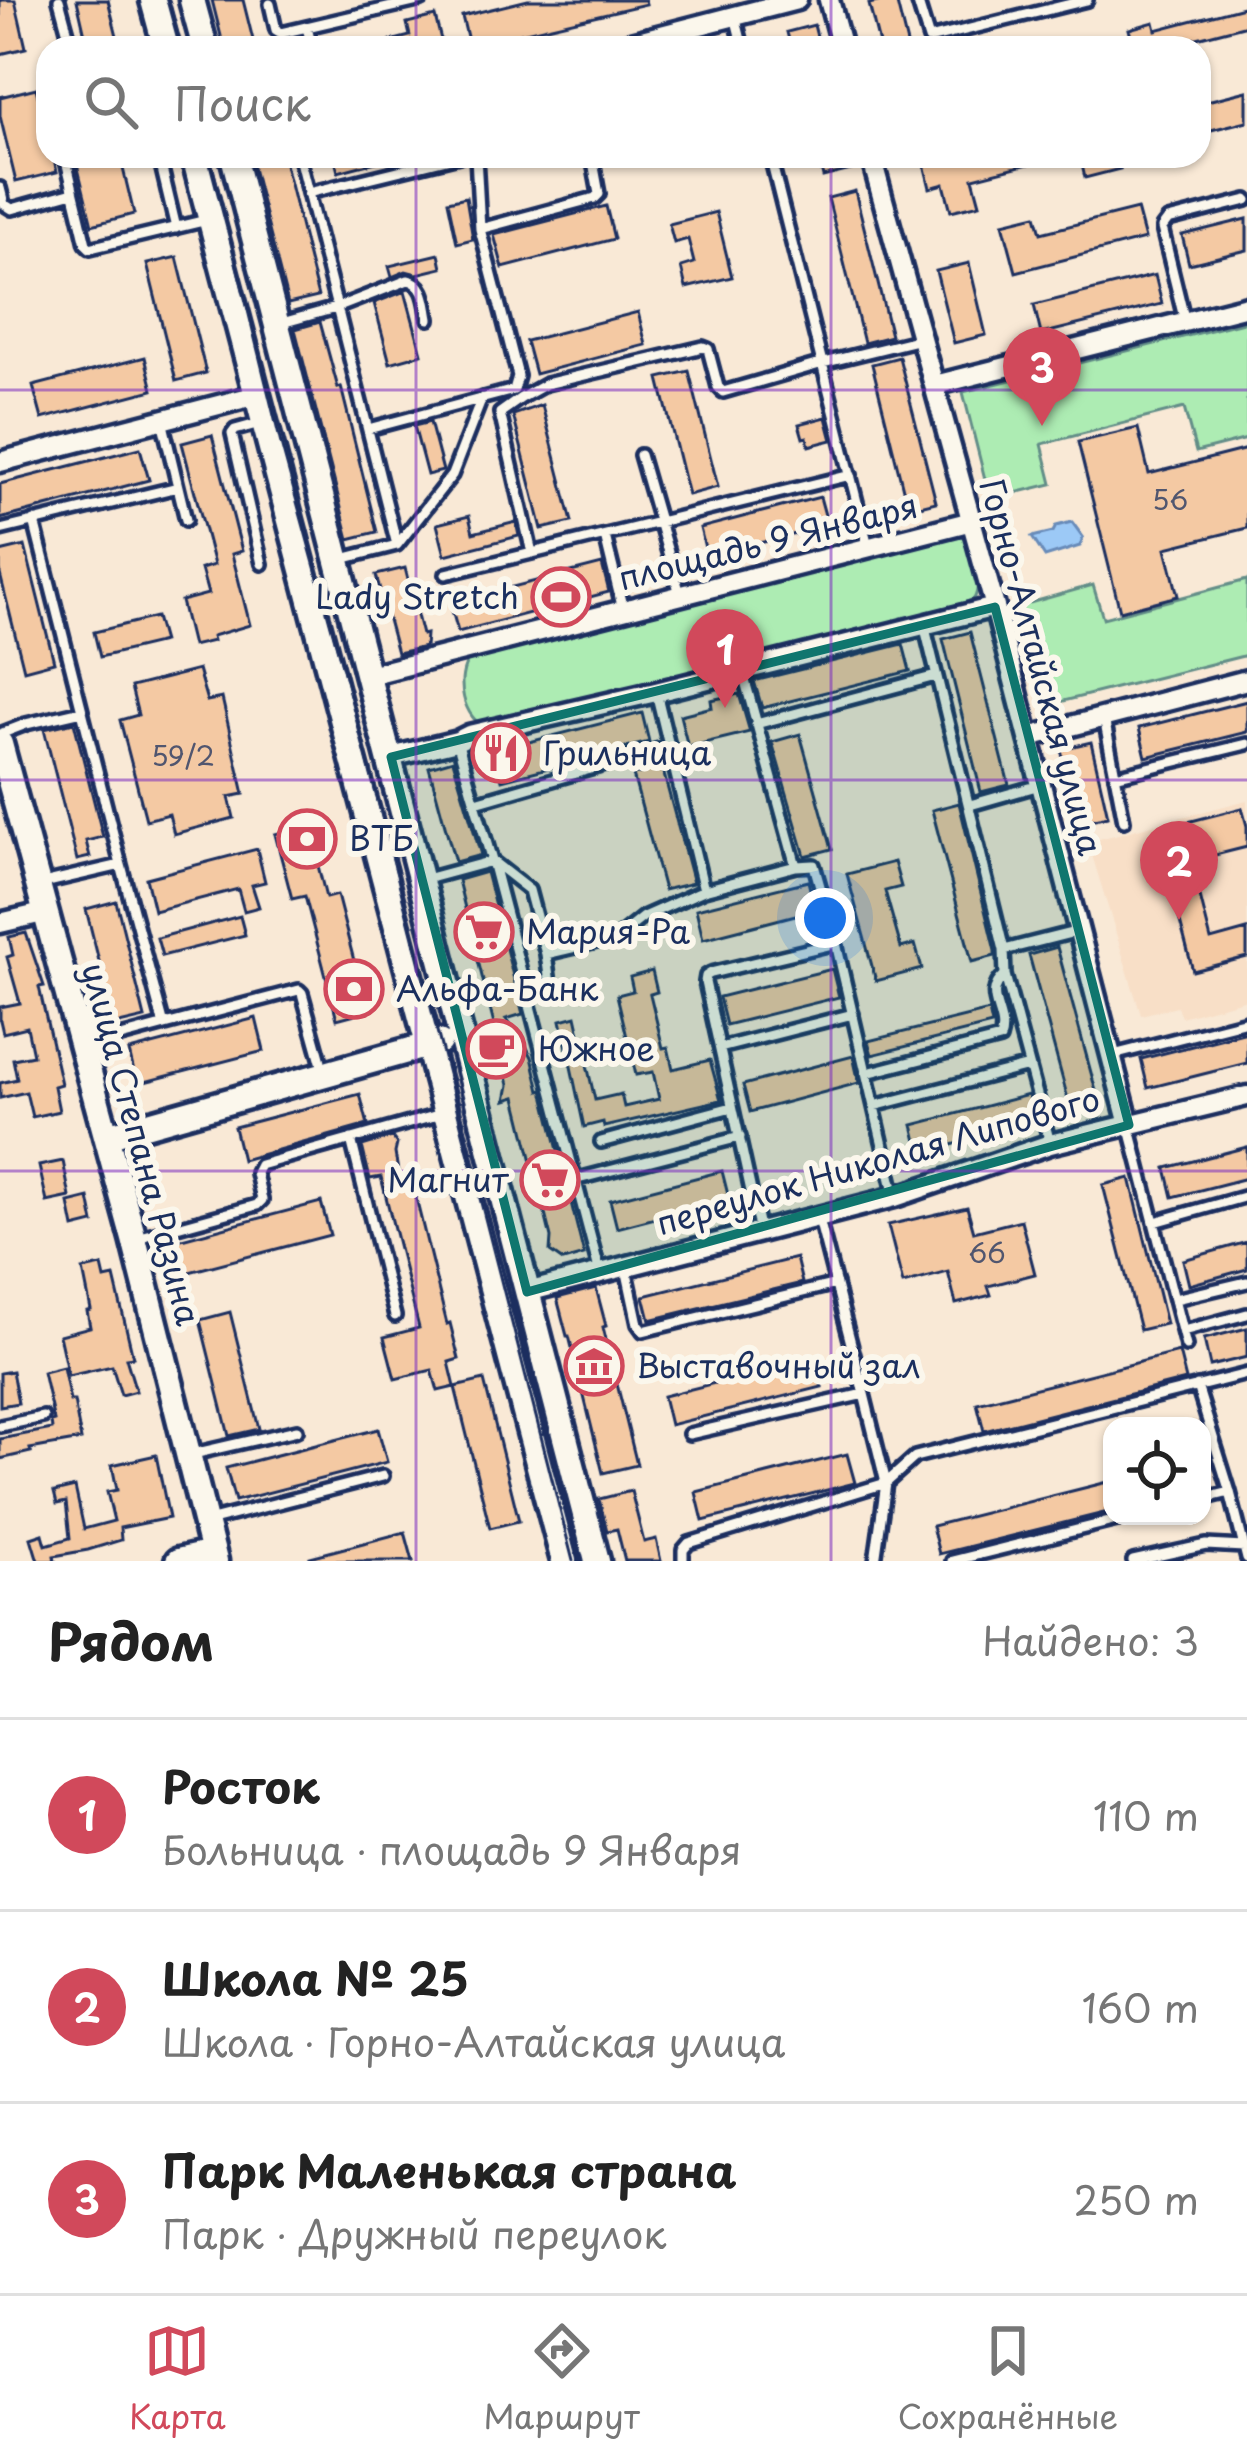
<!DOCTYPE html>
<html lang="ru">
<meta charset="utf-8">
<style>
:root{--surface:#fff;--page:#f6f6f6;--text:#222;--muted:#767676;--line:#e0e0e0;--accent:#d1495b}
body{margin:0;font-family:"Playpen Sans",sans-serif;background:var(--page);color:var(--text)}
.controls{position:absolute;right:36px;bottom:36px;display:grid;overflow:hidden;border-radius:24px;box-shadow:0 3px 9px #0004}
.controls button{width:108px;height:108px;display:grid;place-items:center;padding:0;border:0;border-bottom:3px solid var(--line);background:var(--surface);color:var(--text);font:60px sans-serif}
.you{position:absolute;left:825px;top:918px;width:42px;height:42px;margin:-30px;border:9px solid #fff;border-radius:50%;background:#1a73e8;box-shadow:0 0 0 18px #1a73e833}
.badge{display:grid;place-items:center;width:78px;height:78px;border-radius:50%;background:var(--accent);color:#fff;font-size:39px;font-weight:700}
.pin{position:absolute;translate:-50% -99px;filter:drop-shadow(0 3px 6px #0008)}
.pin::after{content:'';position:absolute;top:63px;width:42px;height:36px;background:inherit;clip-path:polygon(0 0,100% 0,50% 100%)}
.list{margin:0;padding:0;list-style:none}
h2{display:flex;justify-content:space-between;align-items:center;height:156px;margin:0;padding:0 48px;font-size:51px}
h2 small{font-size:39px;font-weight:400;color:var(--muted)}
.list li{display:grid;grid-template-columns:78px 1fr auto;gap:36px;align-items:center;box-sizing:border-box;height:192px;padding:0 48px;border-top:3px solid var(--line)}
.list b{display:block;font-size:45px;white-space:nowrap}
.list p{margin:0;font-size:39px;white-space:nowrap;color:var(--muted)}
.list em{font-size:39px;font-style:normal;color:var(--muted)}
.icon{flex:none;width:66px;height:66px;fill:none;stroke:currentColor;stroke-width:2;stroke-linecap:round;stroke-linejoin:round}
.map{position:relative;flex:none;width:1247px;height:1561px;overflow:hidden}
.search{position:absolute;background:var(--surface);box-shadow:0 3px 9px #0004;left:36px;right:36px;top:36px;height:132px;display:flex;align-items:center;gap:30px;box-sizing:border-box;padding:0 42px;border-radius:36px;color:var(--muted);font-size:45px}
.sheet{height:732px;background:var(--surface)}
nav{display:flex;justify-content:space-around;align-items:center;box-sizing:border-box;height:168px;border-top:3px solid var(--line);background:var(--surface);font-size:33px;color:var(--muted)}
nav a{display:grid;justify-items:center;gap:6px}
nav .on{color:var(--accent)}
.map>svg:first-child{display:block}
.built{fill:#f8dfc7}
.green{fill:#adecb3;stroke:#648e88;stroke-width:3}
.water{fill:#9cc9f6;stroke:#688bb9;stroke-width:3}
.building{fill:#f4c9a3;stroke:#1b2f5e;stroke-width:3}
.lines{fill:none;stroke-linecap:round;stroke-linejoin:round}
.lane-casing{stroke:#1b2f5e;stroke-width:18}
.street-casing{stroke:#1b2f5e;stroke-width:27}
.secondary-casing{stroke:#1b2f5e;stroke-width:33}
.lane{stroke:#fbf7ec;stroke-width:9}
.street{stroke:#fbf7ec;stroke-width:18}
.secondary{stroke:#fbf7ec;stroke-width:24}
.tram{stroke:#1b2f5e;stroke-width:3}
.marked{fill:#0f766e;fill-opacity:0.2;stroke:#0f766e;stroke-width:9;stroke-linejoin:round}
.grid{fill:none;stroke:#7b2cbf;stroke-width:3;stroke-opacity:0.55}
.labels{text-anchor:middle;stroke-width:12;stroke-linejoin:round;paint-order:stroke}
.number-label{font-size:27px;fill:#51566f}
.street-label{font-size:33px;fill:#1b2f5e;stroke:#fbf7ec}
.poi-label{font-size:33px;fill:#1b2f5e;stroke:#fbf7ec;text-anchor:start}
</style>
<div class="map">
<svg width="1247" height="1561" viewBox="0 0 1247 1561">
<rect width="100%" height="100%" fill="#f9e9d6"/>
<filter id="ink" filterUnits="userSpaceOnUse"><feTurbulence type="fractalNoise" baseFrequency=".00833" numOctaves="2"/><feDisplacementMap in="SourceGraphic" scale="24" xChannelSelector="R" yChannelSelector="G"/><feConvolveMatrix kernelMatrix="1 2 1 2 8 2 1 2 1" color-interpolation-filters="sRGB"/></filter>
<g filter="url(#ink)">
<path class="built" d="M1247,800V999L1181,1017L1177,1006L1141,1015L1088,842Z"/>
<path class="green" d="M1247,321V439L1196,452L1184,408L1042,444L1052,484L990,499L963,392Z
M951,535L964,537C974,553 983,582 974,599L967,602L488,728C463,721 454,677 470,658Z
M1247,580V655L1044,706L1019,606L1093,585L1103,618Z"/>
<path class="water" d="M1072,522L1083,537L1080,546L1045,557L1032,537L1053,532L1056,526Z"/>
<path class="building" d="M0,0H15L26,48L0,54Z
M77,0H108L120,48H88Z
M212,0H243L255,48H224Z
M528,0H645L646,4L469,45L462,16Z
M886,0H896L908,48H880L869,4Z
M1247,6V25L1174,44L1173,40L1134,48L1129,29L1154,22L1156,30Z
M435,16L443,48H380L379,44L410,36L407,23Z
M814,25L820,48H791L787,32Z
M36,88L48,137V156H53L57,172L16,182L0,116V97Z
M1247,91V121L1199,133V103Z
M75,156H120L134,214L92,225Z
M265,156H283L318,297L288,304L251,160Z
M334,156H383V160L338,172Z
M818,156H847L851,170L823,177Z
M922,156H1044V160L973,178L980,204L951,211L944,184L930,188Z
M1080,156H1116L1120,169L1085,178Z
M855,191L891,336L864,343L828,198Z
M466,197L473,239L457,243L448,201Z
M606,206L614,239L503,268L494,235Z
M1137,209L1145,239L1016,272L1003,223L1036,215L1041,233Z
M716,212L732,277L686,288L681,267L694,263L688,239L674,243L669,224Z
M1247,219V250L1189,264L1182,235Z
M439,254L442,268L417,274L406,271L392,277L389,266Z
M177,257L206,373L176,381L147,264Z
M969,263L986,335L954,343L936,271Z
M1155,275L1162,304L1041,334L1034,305Z
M405,291L422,354L390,363L374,303Z
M638,312L646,345L535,374L526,341Z
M320,322L338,388L341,387L377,532L349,539L295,329Z
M145,357L153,390L42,419L33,386Z
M899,357L936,502L908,509L872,364Z
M689,371L718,487L688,495L659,378Z
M542,405L572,522L542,529L513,415Z
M826,417L832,440L809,446L807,437L803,438L799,424Z
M430,422L443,471L427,475L414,426Z
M1138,428L1149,474L1247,449V528L1166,548L1178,596L1120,611L1078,442Z
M212,435L242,551L232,554L250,625L212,636L213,641L192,646L181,601L208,594L201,569L214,565L182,443Z
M140,448L149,480L0,519V484Z
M820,497L828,526L707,556L700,528Z
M469,516L473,533L516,522L519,536L445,555L437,524Z
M25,546L54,662L24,670L0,574V552Z
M602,564L609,592L458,632L450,603Z
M405,568L422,635L426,634L425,647L397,653L376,575Z
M156,617L163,642L100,657L94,632Z
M970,632L1009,785L981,792L943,639Z
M903,644L910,671L762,708L754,681Z
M198,670L207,701L222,698L244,794L229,797L234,818L174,834L169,814L146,820L120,720L138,715L131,687Z
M739,694L750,732L688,747L680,715L712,707L711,700Z
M1247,701V732L1146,757L1139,728Z
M642,713L649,742L502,780L494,751Z
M74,722L103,837L86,841L90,857L77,860L44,729Z
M800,734L832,849L805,856L772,742Z
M1091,742L1108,816L1078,823L1061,749Z
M453,760L481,855L455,862L429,767Z
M662,767L693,883L664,890L633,775Z
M959,803L995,951V956L972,962L932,810Z
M1242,808L1247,826V847L1191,861L1211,940L1247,930V957L1193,971L1156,830Z
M308,825L326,898L337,895L367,1011L337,1019L305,896L292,899L275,834Z
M257,849L265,882L252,885L259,907L244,911L238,889L154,911L146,878Z
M894,862L901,887L885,891L901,948L915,944L922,969L876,981L847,874Z
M486,872L523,1014L506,1019L524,1042L532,1057L540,1091L543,1090L584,1255L563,1261L550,1252L551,1238L516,1097L506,1100L509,1085L458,880Z
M808,881L815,910L703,939L696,909Z
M116,901L145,1018L115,1025L86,909Z
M240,916L245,935L162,956L157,938Z
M26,933L44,986L39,987L61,1084L54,1086L59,1111L32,1117L26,1092L0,1098V1083L17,1079L13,1059L33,1055L27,1027L3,1033L0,1020V1007L20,1003L7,957L13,955L9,937Z
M1057,947L1100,1106L1072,1114L1029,955Z
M832,969L839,997L726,1025L719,997Z
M652,971L657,992L650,994L663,1048L668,1047L673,1069L710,1060L721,1100L604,1127L603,1122L584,1127L561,1020L576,1016L595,1100L621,1094L624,1107L659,1099L653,1072L636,1075L617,995L633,991L630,977Z
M989,1011L992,1025L872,1055L868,1041Z
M256,1018L264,1051L137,1084L129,1051Z
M1247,1032V1063L1148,1088L1141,1059Z
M853,1056L859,1083L750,1112L743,1085Z
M360,1094L368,1125L242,1160L234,1127Z
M1028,1095L1035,1124L920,1153L913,1125Z
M392,1137L397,1144L395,1153L399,1177L410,1174L447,1324L450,1323L459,1359L449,1362L455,1387L438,1391L432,1370L395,1379L384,1337L419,1328L381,1177L370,1179L362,1146Z
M1247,1147V1178L1173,1197L1166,1168Z
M63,1161L70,1197L47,1202L39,1166Z
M722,1171L729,1199L617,1228L610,1200Z
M1130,1178L1166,1324L1140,1330L1103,1185Z
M89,1198L94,1223L74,1228L69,1203Z
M321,1202L330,1235L178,1275L170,1242Z
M967,1207L974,1232L1021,1220L1035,1274L988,1286L991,1295L956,1304L948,1272L903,1284L888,1225Z
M1247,1242V1269L1189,1285L1183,1260Z
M796,1258L802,1283L650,1320L644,1296Z
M102,1266L105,1279L114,1277L133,1357L126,1358L136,1391L121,1395L112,1366L68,1376L59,1335L90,1327L87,1311L91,1310L83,1270Z
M596,1288L606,1326L603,1327L637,1465L603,1473L569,1336H567L557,1298Z
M230,1312L259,1429L229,1436L200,1320Z
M1247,1328V1357L1210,1366L1204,1339Z
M1179,1352L1186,1380L984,1431L977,1403Z
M815,1358L822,1387L670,1425L663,1396Z
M63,1367L70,1401H74L81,1440L30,1449L31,1452L0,1459V1439L52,1429L51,1422L54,1421L43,1372Z
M12,1371L18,1403L0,1406V1373Z
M484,1380L519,1521L490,1528L455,1387Z
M378,1429L387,1462L235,1501L226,1468Z
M847,1454L855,1483L703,1521L696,1492Z
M156,1455L169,1518L120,1528L121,1540L88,1550L54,1556L55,1561H38L31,1538L43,1534L46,1545L70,1538L66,1502L57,1504L54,1492L75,1487L84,1529L114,1521L107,1492L117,1490L112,1465Z
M1112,1481V1511L939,1554L932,1526Z
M631,1491L644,1542L656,1539L661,1561H625L617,1529L607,1531L599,1499Z
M405,1532L413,1561H311L310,1557Z"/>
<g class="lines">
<defs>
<path id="lane" d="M59,0L72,48
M917,0L929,39L1087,0
M270,4L276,30L281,33L422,0
M735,16L743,48
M307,27L312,48
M65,156L86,244L90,248L207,220
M476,156L480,229
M770,156L868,546
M300,161L397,545L338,560
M162,169L176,228
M0,188L4,204L12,209L73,192
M308,193L459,156
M1185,322L1162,228L1168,220L1247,200
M278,324L336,308L408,280C426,283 426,304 429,319
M162,420L186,520
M368,429L514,390L518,376L480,229L595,198L599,194L592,156
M640,455L680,594
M34,521L121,865
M0,530L178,487
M605,536L623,610
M397,545L452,475L482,398
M532,553L500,413L521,398L546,384L703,347L708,349L718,387L723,392L823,363L921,339
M262,564L232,434L235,430L264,422
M446,574L851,475
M924,624L1004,950L1005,975L1050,1143
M742,670L796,866L814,865L836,943L895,1197
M656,692L704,890
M1104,718L1124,821
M756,724L936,676
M0,734L26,724L82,711
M457,741L492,861L600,1273
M1115,776L1247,744
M476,802L670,746
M970,805L1040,785
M422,880L492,861L529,890L546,954
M39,884L121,865L163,1022L169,1024L299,990L302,993L324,1072
M1004,950L1079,931
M551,991L546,954L618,937L643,917L704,890L796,866
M87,1046L169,1024
M720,1048L853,1014
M1113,1055L1247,1021
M867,1073L1000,1039C1009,1014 980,996 1005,975
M874,1106L1029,1066
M1129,1125L1186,1346
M351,1139L395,1316
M601,1142L732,1107
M574,1180L740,1137
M819,1219L864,1394
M1155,1222L1247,1196
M760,1232L705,982L706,976L711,973L836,943
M137,1238L257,1205L262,1200L256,1173L260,1165L445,1113
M626,1268L638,1324L643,1331L836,1284
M1175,1299L1247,1282
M1183,1331L1247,1314
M1197,1386L1230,1492L1244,1547
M0,1426L43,1417
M193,1454L297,1430
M1202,1499L1230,1492
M208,1521L383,1476
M683,1561V1550L689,1543L886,1483L864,1394L689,1434
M875,1561L886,1483L915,1457L1247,1374
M952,1561L1133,1516
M1133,1561L1206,1545L1244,1547L1247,1559"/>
<path id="street" d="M829,0L842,48
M611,48L797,0
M871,156L995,607L1129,1125
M935,385L1247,306
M0,462L257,395
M369,675L972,521
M1029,737L1247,680
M391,757L457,741L469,735L656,692L995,607
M0,923L47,912
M527,1292L895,1197L1050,1144L1247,1096"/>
<path id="secondary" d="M153,0L166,48
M192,0L205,48
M194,156L564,1561
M233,156L597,1561
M0,744L134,1239L215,1561
M106,1136L439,1042
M178,1561L212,1553"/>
</defs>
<use href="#lane" class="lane-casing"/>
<use href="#street" class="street-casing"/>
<use href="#secondary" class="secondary-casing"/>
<use href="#lane" class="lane"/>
<use href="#street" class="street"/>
<use href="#secondary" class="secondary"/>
<path class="tram" d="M169,0L182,48
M210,156L280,440L359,727L573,1561"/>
</g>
</g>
<path class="marked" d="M995,607L1129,1125L527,1292L391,757Z"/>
<path class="grid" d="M416,0V48M831,0V48M416,156V1561M831,156V1561M0,390H1247M0,780H1247M0,1171H1247"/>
<defs>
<symbol id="stadium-ring" viewBox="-11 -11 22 22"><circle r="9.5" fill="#fbf7ec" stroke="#d1495b" stroke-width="1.5"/><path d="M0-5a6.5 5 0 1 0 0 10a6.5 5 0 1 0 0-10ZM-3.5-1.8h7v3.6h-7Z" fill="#d1495b"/></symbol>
<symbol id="restaurant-ring" viewBox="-11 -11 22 22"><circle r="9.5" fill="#fbf7ec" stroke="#d1495b" stroke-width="1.5"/><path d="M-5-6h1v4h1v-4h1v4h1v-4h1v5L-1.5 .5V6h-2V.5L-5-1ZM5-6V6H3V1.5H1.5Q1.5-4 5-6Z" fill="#d1495b"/></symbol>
<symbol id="bank-ring" viewBox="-11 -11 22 22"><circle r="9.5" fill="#fbf7ec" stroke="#d1495b" stroke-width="1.5"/><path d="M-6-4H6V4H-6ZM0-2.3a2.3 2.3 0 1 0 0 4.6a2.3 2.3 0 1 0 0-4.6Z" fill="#d1495b"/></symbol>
<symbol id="supermarket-ring" viewBox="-11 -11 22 22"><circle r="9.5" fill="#fbf7ec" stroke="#d1495b" stroke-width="1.5"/><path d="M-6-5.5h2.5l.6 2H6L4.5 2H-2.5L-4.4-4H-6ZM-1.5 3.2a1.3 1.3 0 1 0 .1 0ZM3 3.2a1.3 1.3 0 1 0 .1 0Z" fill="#d1495b"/></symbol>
<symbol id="cafe-ring" viewBox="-11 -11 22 22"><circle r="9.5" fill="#fbf7ec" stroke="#d1495b" stroke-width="1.5"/><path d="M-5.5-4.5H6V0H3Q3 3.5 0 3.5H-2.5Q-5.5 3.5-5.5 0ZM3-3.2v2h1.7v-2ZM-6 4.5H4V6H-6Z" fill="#d1495b"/></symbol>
<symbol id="museum-ring" viewBox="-11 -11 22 22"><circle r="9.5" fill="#fbf7ec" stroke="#d1495b" stroke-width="1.5"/><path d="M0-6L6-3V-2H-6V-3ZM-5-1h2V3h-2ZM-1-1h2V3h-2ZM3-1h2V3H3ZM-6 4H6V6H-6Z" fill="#d1495b"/></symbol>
</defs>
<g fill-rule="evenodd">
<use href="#stadium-ring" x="528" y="564" width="66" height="66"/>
<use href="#restaurant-ring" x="468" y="720" width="66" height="66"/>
<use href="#bank-ring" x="274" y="806" width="66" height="66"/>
<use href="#supermarket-ring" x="451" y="899" width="66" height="66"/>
<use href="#bank-ring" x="321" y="956" width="66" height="66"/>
<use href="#cafe-ring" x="463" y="1016" width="66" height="66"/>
<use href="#supermarket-ring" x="517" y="1147" width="66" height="66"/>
<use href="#museum-ring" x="561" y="1333" width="66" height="66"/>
</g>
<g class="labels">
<g class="number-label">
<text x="1170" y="510">56</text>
<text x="183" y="766">59/2</text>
<text x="987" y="1263">66</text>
</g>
<g class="street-label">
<text transform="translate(768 542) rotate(-14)" y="12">площадь 9 Января</text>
<text transform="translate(1041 667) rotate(75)" y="12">Горно-Алтайская улица</text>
<text transform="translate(141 1144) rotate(75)" y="12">улица Степана Разина</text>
<text transform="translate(878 1161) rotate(-16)" y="12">переулок Николая Липового</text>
</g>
<g class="poi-label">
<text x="519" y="609" text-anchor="end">Lady Stretch</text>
<text x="543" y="765">Грильница</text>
<text x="349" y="851">ВТБ</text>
<text x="526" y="944">Мария-Ра</text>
<text x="396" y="1001">Альфа-Банк</text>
<text x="538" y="1061">Южное</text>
<text x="508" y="1192" text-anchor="end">Магнит</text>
<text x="636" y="1378">Выставочный зал</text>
</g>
</g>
</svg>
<div class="controls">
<button><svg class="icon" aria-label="locate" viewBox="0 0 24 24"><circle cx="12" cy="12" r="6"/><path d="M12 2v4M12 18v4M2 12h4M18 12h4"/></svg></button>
</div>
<div class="you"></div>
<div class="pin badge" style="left:725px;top:708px">1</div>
<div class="pin badge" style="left:1179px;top:920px">2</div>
<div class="pin badge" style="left:1042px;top:426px">3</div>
<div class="search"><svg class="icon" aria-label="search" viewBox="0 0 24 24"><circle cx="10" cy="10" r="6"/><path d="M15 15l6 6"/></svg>Поиск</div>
</div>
<section class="sheet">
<h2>Рядом<small>Найдено: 3</small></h2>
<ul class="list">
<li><span class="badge">1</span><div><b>Росток</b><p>Больница · площадь 9 Января</p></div><em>110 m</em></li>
<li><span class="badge">2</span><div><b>Школа № 25</b><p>Школа · Горно-Алтайская улица</p></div><em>160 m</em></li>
<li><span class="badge">3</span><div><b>Парк Маленькая страна</b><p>Парк · Дружный переулок</p></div><em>250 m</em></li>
</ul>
</section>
<nav>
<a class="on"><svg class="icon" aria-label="map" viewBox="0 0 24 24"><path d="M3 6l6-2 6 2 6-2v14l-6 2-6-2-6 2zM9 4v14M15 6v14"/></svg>Карта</a>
<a><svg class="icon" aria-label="directions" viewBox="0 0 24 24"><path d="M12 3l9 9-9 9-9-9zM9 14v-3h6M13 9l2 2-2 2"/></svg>Маршрут</a>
<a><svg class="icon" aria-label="saved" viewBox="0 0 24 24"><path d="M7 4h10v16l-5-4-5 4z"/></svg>Сохранённые</a>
</nav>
